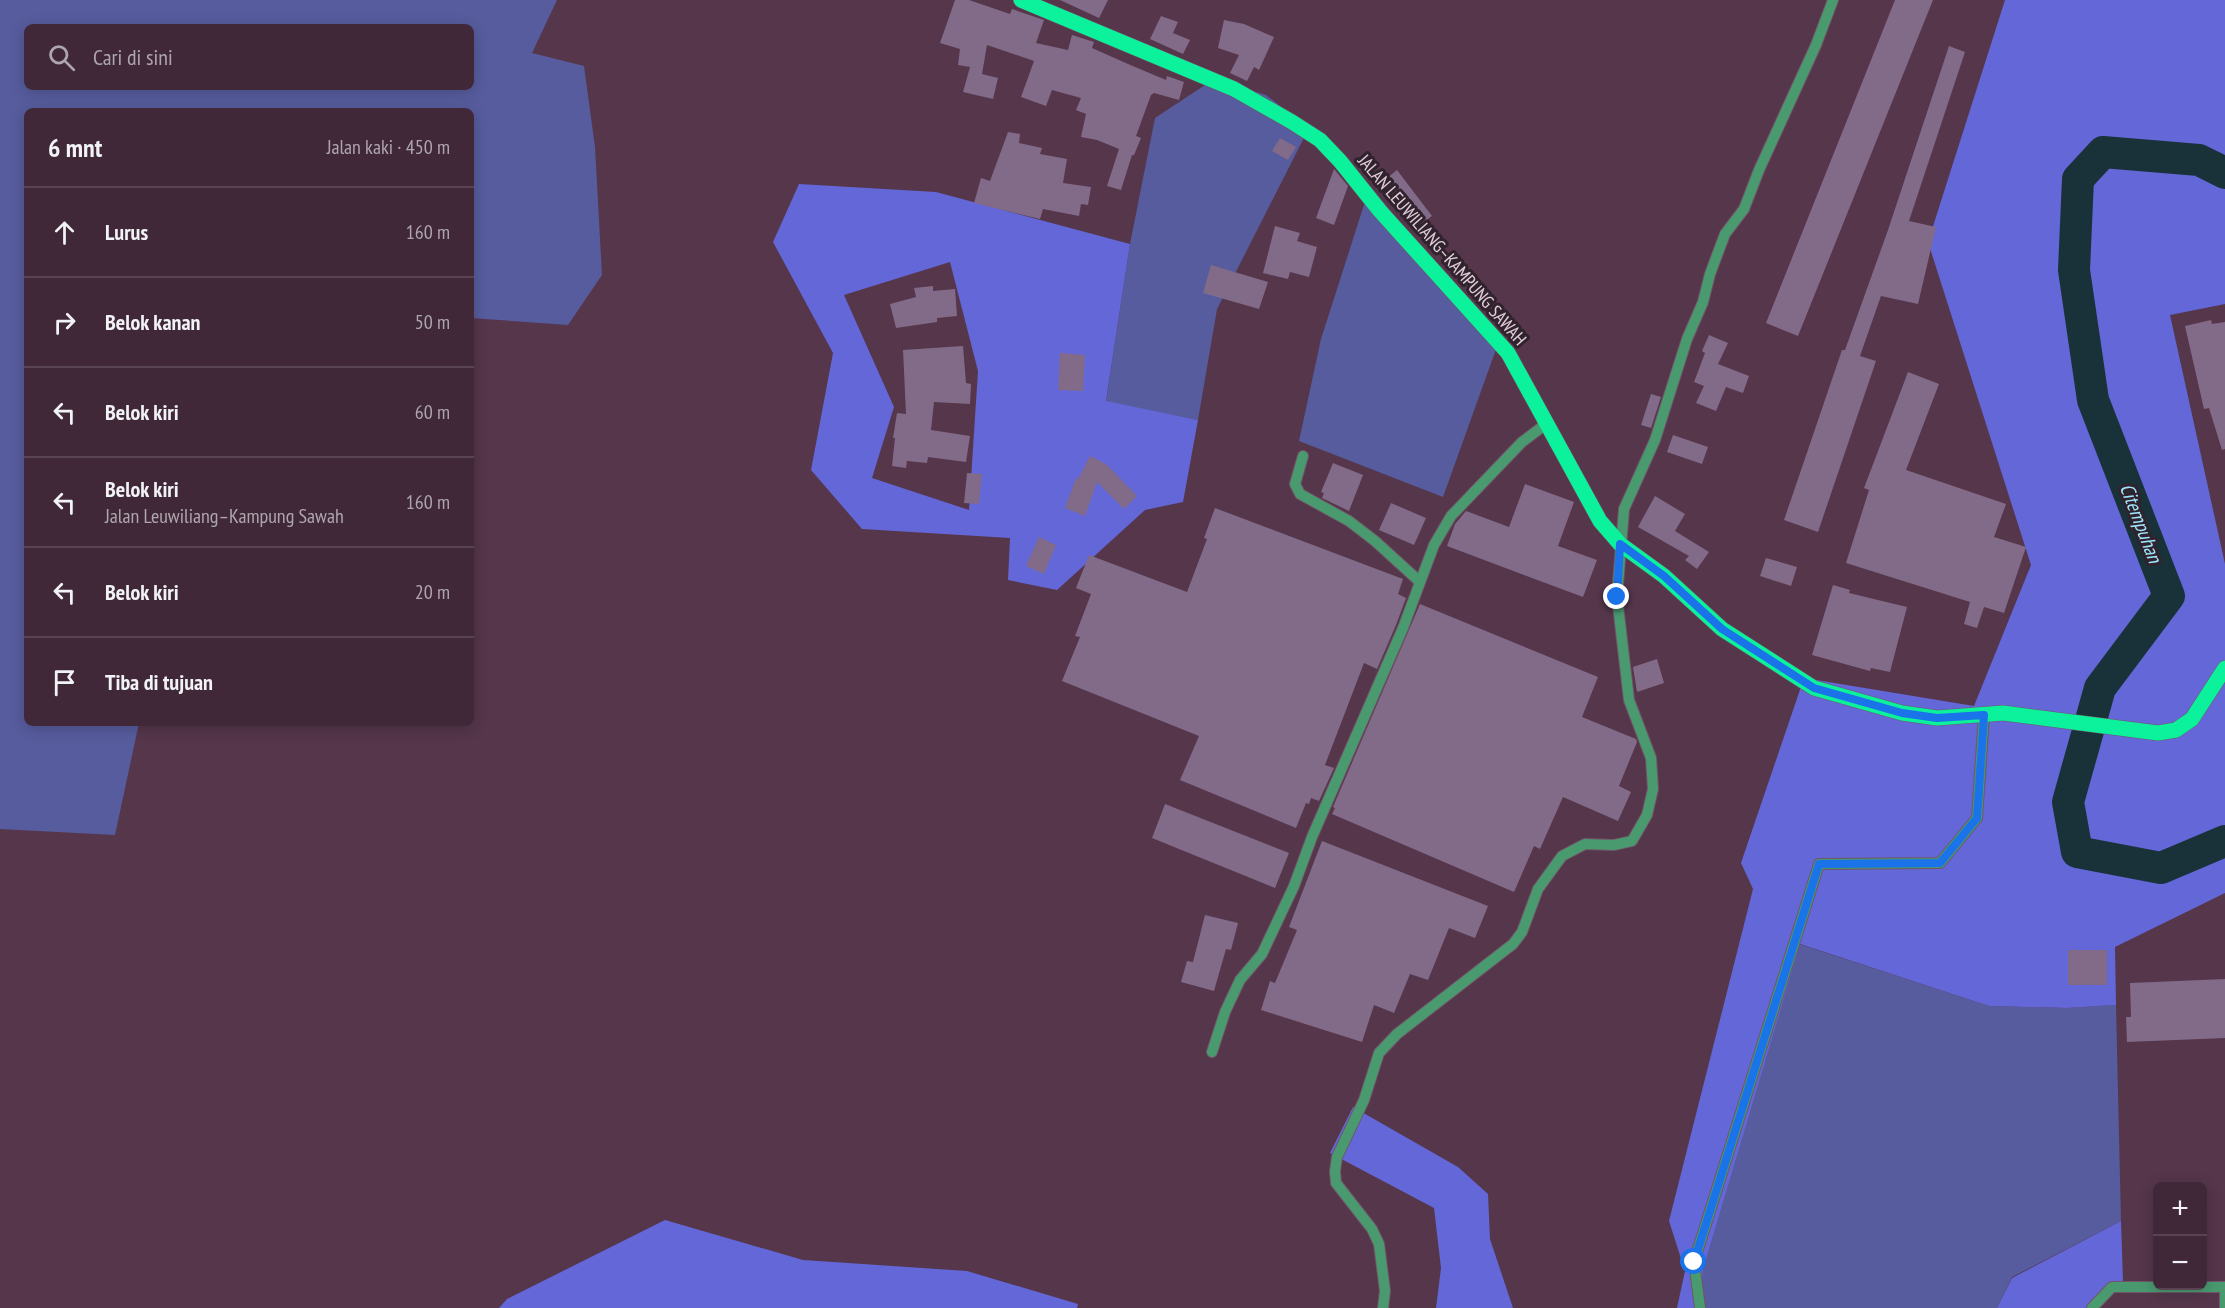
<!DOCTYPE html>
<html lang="id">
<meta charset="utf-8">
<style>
:root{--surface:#402838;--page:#473040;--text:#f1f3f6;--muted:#aea6ae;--line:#594453}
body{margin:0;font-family:"PT Sans Narrow",sans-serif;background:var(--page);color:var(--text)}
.controls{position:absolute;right:18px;bottom:18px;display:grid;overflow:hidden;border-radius:9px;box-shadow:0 3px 15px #0003}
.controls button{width:54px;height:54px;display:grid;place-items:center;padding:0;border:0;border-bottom:2px solid var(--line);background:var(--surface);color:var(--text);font:30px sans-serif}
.stop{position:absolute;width:18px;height:18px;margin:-14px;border:4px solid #1a73e8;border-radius:50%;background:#fff}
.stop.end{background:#1a73e8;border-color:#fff;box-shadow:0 2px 6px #0008}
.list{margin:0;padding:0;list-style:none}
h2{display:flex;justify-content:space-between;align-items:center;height:78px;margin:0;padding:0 24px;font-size:26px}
h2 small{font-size:20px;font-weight:400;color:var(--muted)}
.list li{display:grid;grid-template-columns:39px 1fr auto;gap:18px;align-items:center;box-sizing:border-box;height:90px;padding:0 24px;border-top:2px solid var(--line)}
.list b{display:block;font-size:22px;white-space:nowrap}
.list p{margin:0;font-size:20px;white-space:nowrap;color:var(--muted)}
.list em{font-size:20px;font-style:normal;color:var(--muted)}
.icon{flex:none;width:33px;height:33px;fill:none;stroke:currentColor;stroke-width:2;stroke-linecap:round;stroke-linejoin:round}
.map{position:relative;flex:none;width:2225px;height:1308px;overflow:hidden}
.search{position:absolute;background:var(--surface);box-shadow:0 3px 15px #0003;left:24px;top:24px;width:450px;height:66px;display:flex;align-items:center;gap:15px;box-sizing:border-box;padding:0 21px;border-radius:9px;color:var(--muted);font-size:22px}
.panel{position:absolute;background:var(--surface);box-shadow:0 3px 15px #0003;left:24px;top:108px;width:450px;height:618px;border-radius:9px}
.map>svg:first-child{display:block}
.green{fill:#575c9e;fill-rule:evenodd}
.forest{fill:#6467d7;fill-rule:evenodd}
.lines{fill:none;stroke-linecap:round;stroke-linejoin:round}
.river{stroke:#19323a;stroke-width:32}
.building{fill:#826b89}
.minor-casing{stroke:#715568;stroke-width:12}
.major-casing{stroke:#715568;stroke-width:16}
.minor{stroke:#4a9a70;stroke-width:10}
.major{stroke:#0bf19c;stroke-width:15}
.route{stroke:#1a73e8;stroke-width:8}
.labels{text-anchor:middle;stroke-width:6;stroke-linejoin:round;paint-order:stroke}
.street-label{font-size:18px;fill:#e2cfdc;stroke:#31232d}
.water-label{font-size:20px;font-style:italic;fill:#9ce7fd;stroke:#31232d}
</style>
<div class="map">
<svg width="2225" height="1308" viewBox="0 0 2225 1308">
<rect width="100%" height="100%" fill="#55364b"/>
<path class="green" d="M0,0H557L532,53L584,66L595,147L602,275L568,325L471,318V111H27V723H139L115,835L0,829ZM27,27H471V87H27Z
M1214,79L1266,95L1309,128L1217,309L1198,420L1106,402L1130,244L1155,118Z
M1370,186L1499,341L1443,497L1299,441L1321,339Z
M1799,944L1989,1006L2067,1008L2116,1005L2121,1221L2012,1277L1997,1308H1701L1703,1270Z"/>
<path class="forest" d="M2005,0H2225V304L2170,315L2225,564V893L2115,947L2116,1005L2067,1008L1989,1006L1800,944L1703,1270L1701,1308H1677L1685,1271L1669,1221L1753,889L1741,863L1804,678L1974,706L2031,565L1928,242Z
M799,184L936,192L1130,244L1106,401L1198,420L1183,502L1145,510L1057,590L1008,580L1010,538L862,529L811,470L833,353L773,242ZM950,262L978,371L969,510L872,478L894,407L844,295Z
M1353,1107L1458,1167L1488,1194L1490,1239L1513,1308H1436L1441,1268L1434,1208L1330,1153Z
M665,1220L803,1260L967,1271L1078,1304L1077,1308H499L507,1299Z
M2121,1221L2123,1282L2088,1308H1997L2012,1278Z"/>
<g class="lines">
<path class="river" d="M2225,173L2199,160L2103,152L2078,179L2074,270L2093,400L2169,596L2100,688L2068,802L2077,852L2161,868L2225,841"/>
</g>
<path class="building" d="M955,0H969L1010,14L1012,9L1044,20L1036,43L1068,50L1072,35L1094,42L1092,48L1128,64L1166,80L1167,76L1184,82L1179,100L1154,93L1151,95L1136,136L1141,138L1134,155H1132L1121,190L1107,186L1119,149L1097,140L1081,137L1086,114L1076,110L1081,98L1052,90L1046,106L1021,97L1034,61L987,45L982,74L998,78L993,99L963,92L970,67L958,65L960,49L940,43Z
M1060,0H1108L1099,18Z
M1895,0H1933L1798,336L1766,323Z
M1161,16L1178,22L1173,33L1190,40L1183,54L1150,39Z
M1224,20L1244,24L1274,37L1259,70L1254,67L1247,81L1230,73L1239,55L1218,48Z
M1949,46L1965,52L1909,221L1936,227L1918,304L1881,296L1860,356L1876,361L1818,532L1784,520L1842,350H1845L1888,230Z
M1008,132L1020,134L1019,143L1042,148L1040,154L1067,159L1063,183L1091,187L1088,205L1081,204L1079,216L1043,209L1040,219L974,203L981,178L990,181Z
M1280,138L1296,147L1288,160L1272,151Z
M1334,169L1348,186L1334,225L1316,218Z
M1397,170L1432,216L1421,224L1400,196L1396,200L1381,183Z
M1275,226L1300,233L1297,241L1317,247L1309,277L1290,272L1288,279L1263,273Z
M1211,265L1268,282L1259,309L1203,293Z
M933,286V291L955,289L957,316L937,318V322L896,328L890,304L916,297L914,288Z
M2211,320L2212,324L2225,322V449L2222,450L2209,408L2204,409L2185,326Z
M1709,335L1728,343L1718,364L1749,376L1743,393L1726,387L1716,411L1696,403L1704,386L1694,382L1705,353L1702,351Z
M963,346L966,383L971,384L970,404L934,402L931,430L970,436L966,462L928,457L927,463L907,461L906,468L892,466L895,438H893L897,413L906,414L903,350Z
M1060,353L1085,355L1083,391L1058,390Z
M1908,372L1939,384L1906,470L2006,504L1994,537L2026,547L2004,613L1984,607L1977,628L1964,624L1970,602L1846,563L1869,490L1864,488Z
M1651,394L1661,397L1651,428L1641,425Z
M1673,435L1708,447L1702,464L1667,452Z
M1090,456L1106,464L1137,496L1124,509L1097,482L1085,516L1065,508L1076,478L1078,479Z
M1333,463L1363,475L1349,511L1322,498L1324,493L1321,492Z
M967,473L982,474L979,504L964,503Z
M1525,484L1574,502L1558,546L1597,560L1583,597L1447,546L1455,524L1466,511L1509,527Z
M1655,496L1685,514L1675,531L1709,552L1697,569L1685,560L1689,556L1638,527Z
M1391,503L1426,518L1414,545L1379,530Z
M1215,508L1403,579L1398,594L1406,598L1396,625L1377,669L1364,663L1325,765L1334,768L1319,801L1311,798L1309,804L1306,803L1296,828L1180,780L1199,736L1062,681L1080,637L1075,636L1091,594L1076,588L1089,555L1187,592L1207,539L1204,538Z
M1039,537L1056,545L1044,574L1026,566Z
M1766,558L1797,567L1791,586L1760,576Z
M1833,585L1850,590L1849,593L1907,607L1890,672L1871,668L1870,671L1812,655Z
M1420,604L1598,677L1582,717L1636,739L1637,742L1619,786L1631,792L1618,821L1563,797L1540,849L1534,846L1514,892L1332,814L1335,808L1333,807Z
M1657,659L1664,683L1637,692L1633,667Z
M1165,804L1289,853L1275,888L1152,838Z
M1322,841L1488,906L1475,938L1449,928L1428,980L1410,974L1394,1013L1374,1005L1362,1042L1261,1010L1270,981L1275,983L1297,930L1289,927Z
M1205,915L1238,923L1231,950L1226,949L1214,991L1181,982L1187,961L1193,962Z
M2068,950H2107V985H2068Z
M2225,979V1038L2127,1042L2126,1017H2131L2130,983Z"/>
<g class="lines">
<defs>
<path id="minor" d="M1303,456L1295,484L1300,494L1349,521L1375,541L1420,582
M1212,1052L1225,1012L1240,980L1262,954L1294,886L1312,837L1403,628L1434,545L1451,516L1522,442L1546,424
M1383,1308L1385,1291L1379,1244L1372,1229L1336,1183L1335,1171L1337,1157L1364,1100L1379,1053L1397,1034L1513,944L1522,932L1538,889L1562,856L1585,844L1614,845L1632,841L1647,815L1653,789L1651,758L1629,700L1617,597L1624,509L1655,440L1687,339L1703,302L1710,274L1725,234L1744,209L1759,170L1816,45L1833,0
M1700,1308L1694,1262L1819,864L1940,863L1977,818L1984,715
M2092,1308L2112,1287H2224
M2225,1308V1287"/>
<path id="major" d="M1021,0L1234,89L1292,122L1320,140L1340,161L1380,211L1508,353L1600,521L1620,544L1664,576L1722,629L1814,688L1902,713L1937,718L2003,713L2158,733L2176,730L2192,719L2225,668"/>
</defs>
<use href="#minor" class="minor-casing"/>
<use href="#major" class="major-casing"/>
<use href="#minor" class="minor"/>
<use href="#major" class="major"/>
</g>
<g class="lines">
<path class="route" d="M1617,597L1620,544L1664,576L1722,629L1814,688L1902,713L1937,718L1984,715L1977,818L1940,863L1819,864L1694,1262"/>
</g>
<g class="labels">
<g class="street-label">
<text transform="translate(1442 250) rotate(49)" y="6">JALAN LEUWILIANG–KAMPUNG SAWAH</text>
</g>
<g class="water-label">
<text transform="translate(2141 523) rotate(69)" y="7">Citempuhan</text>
</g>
</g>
</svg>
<div class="controls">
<button>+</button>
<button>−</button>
</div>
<div class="stop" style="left:1694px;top:1262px"></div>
<div class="stop end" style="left:1617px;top:597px"></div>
<div class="search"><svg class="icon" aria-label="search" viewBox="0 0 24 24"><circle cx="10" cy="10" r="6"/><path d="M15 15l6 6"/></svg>Cari di sini</div>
<section class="panel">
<h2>6 mnt<small>Jalan kaki · 450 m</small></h2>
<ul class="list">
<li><svg class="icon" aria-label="ahead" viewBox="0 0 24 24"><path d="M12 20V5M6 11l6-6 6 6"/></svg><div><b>Lurus</b></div><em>160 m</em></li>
<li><svg class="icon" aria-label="right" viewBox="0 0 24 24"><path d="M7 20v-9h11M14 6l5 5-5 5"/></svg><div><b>Belok kanan</b></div><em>50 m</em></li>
<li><svg class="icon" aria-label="left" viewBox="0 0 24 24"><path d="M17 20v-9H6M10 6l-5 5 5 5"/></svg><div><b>Belok kiri</b></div><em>60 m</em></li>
<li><svg class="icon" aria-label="left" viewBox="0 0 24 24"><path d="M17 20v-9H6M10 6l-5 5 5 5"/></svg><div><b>Belok kiri</b><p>Jalan Leuwiliang–Kampung Sawah</p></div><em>160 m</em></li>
<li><svg class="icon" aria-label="left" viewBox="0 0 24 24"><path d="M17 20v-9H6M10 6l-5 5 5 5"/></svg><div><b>Belok kiri</b></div><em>20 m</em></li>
<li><svg class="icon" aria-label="arrive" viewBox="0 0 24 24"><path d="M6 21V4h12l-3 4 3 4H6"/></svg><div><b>Tiba di tujuan</b></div></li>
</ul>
</section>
</div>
